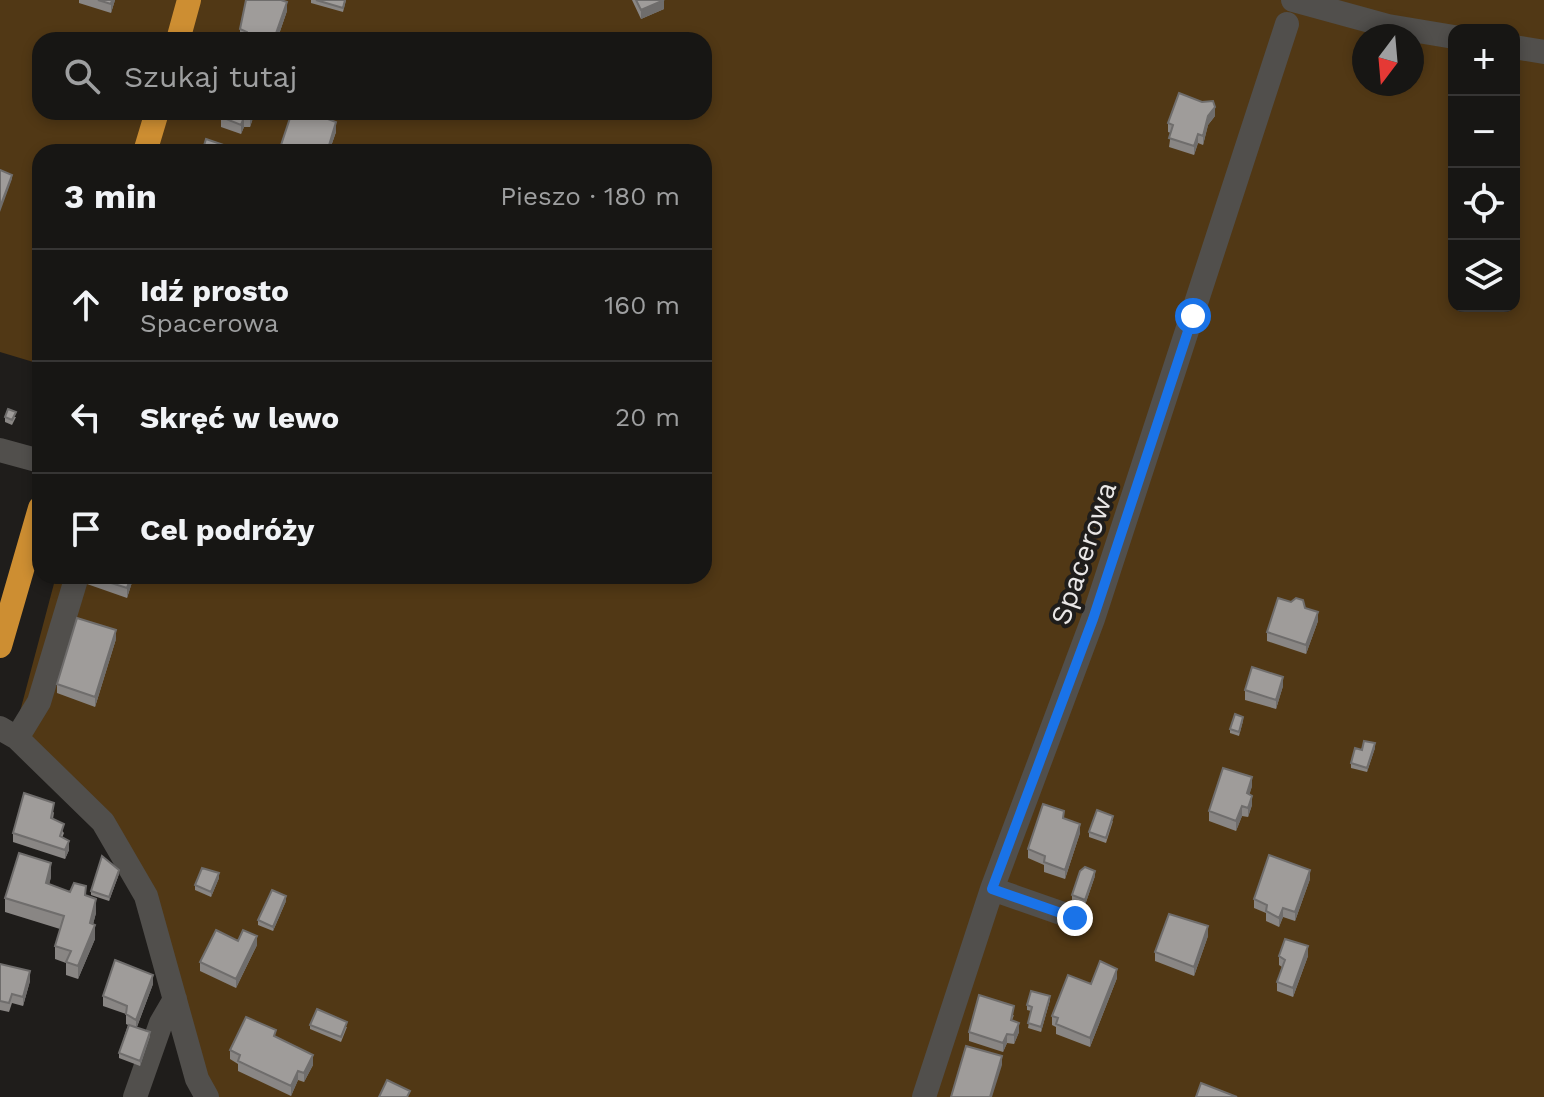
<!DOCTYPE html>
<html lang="pl">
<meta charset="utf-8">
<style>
:root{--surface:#171614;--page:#242322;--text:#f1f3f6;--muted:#9e9fa0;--line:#363534}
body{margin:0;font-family:"Work Sans",sans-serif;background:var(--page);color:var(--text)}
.controls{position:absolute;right:24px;top:24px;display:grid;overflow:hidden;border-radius:16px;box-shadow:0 4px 12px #0003}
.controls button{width:72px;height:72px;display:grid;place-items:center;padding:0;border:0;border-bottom:2px solid var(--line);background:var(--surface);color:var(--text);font:40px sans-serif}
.compass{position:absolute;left:1352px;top:24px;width:72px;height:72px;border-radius:50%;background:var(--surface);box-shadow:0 4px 12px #0003;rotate:196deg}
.stop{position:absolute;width:24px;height:24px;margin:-18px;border:6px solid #1a73e8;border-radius:50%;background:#fff}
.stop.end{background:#1a73e8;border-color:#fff;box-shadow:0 2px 8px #0008}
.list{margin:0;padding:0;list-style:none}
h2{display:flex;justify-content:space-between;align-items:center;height:104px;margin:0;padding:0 32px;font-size:34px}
h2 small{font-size:26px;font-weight:400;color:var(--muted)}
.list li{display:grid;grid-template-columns:52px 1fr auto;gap:24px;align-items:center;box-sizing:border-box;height:112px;padding:0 32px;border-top:2px solid var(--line)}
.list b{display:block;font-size:30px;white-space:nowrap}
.list p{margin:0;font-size:26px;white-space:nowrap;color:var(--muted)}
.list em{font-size:26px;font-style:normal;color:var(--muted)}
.icon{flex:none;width:44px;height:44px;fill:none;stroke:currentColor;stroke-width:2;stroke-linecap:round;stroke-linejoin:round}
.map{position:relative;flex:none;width:1544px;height:1097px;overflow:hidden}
.search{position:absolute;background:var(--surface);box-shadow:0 4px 12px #0003;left:32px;top:32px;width:680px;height:88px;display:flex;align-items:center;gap:20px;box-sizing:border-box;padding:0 28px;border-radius:24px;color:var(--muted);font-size:30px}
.panel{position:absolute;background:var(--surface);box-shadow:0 4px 12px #0003;left:32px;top:144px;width:680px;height:440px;border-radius:24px}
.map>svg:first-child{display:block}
.green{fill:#513815;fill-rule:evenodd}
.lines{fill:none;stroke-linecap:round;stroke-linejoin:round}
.minor{stroke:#514f4c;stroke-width:24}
.highway{stroke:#cd8e32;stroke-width:24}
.wall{fill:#898684}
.shaded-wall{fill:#6f6d6c}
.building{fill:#9f9c9a;stroke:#6f6d6c;stroke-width:2}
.route{stroke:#1a73e8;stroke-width:10}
.labels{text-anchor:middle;stroke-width:8;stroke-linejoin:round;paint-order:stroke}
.street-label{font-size:28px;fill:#e9e7e6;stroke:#1f1d1b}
</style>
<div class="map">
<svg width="1544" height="1097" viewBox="0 0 1544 1097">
<rect width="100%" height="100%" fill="#1f1d1b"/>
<path class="green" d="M0,0H1544V1097H200L158,942L103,826L13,738L56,576H704V152H40V364L0,352ZM1454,30H1514V306H1454ZM1364,36H1412V84H1364ZM40,40H704V112H40Z"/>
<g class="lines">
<path class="minor" d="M1293,0L1388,26L1454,37
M1514,47L1544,52
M0,450L40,461
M0,728L17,738L103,822L146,896L197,1079L207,1097
M17,738L39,702L77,576
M992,889L1075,918
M135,1097L161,1023L175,999
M924,1097L992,889L1093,619L1287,24"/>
<path class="highway" d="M178,40L189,0
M145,152L157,112
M0,646L40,508"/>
</g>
<path class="wall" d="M79,0H115L111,13L79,3Z
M311,0H346L343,12L311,3Z
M632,0H664V9L641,19Z
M287,11L277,40H244L240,38V29Z
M216,112H255L250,127H244L241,134L221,127V119L216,117Z
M292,112H311L336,132L329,152H281V145Z
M1215,116L1208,125L1203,145L1198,143L1194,155L1169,147L1171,133L1168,132V123Z
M5,417H16L12,425L5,422Z
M87,576H134L127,598L87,584Z
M1291,602L1305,608L1318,621L1306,654L1267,641V632Z
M116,639L95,707L57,693V684Z
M1283,686L1276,709L1245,700V690Z
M1243,721L1239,736L1230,733V729Z
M1375,748L1367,772L1351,768V763Z
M1252,786L1249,795L1252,805L1248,817L1242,816L1236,831L1209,821V811Z
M54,812L53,819L64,833L62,838L69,850L65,859L13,842V833Z
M1064,818L1080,833L1065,879L1044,872V865L1028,858V849Z
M1113,821L1106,843L1089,837V832Z
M119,874L109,901L91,895V891Z
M1095,876L1085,905L1072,900V895Z
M51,877L49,884L70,892L86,896L96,913L93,924L95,939L78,979L66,975V963L55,959V946L60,929L5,912V898Z
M219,878L211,897L195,890V885Z
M1310,879L1295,921L1283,917L1279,927L1266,921V913L1254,908V899Z
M286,901L273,931L258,925V920Z
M1208,936L1194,976L1155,961V952Z
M257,945L236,988L200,971V962Z
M1279,956H1308L1293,997L1277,991V982L1282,967L1279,965Z
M0,964L30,981L23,1006L12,1003L9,1012L0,1010Z
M1117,978L1090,1047L1056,1034V1027L1052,1025V1016L1091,984Z
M153,984L137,1027L150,1036L140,1066L119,1058V1053L128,1025L126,1024V1014L103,1006V996Z
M1050,1000L1041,1032L1028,1028L1031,1011L1027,1010V1005Z
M1014,1015L1012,1020L1019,1032L1014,1044L1007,1043L1003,1052L969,1041V1032Z
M310,1025L347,1027L341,1042L310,1029Z
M276,1037L313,1065L304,1082L298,1080L291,1096L238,1071V1064L230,1059V1050Z"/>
<path class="shaded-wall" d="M112,0H115L111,13V4Z
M664,0V9L641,19V10Z
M287,2V11L277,40H274Z
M1215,107V116L1208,125L1203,145V136L1208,116Z
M252,112H255L250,127V118Z
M244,117V127L241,134V125Z
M336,122V132L329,152H327Z
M1198,134V143L1194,155V146Z
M12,175V179L0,212V207Z
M131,576H134L127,598V588Z
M1318,612V621L1306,654V645Z
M116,630V639L95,707V697Z
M1283,677V686L1276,709V700Z
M1375,743V748L1367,772V768Z
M1252,777V786L1247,803V793Z
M1252,796V805L1248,817V808Z
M1242,806V816L1236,831V821Z
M1080,824V833L1065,879V870Z
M69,841V850L65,859V850Z
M51,863V877L46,897V883Z
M119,870V874L109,901V897Z
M1310,870V879L1295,921V912Z
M1095,871V876L1085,905V900Z
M219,873V878L211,897V892Z
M286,896V901L273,931V927Z
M96,899V913L90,936V923Z
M1283,908V917L1279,927V918Z
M95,925V939L78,979V966Z
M1208,926V936L1194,976V967Z
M257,936V945L236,988V979Z
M1308,946V956L1293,997V988Z
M1117,969V978L1090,1047V1038Z
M30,971V981L23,1006V997Z
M153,975V984L136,1029V1020Z
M1050,996V1000L1041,1032V1027Z
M1019,1023V1032L1014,1044V1035Z
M150,1032V1036L140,1066V1061Z
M1007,1034V1043L1003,1052V1043Z
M313,1055V1065L304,1082V1073Z
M1002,1056V1065L992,1097H990Z
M298,1071V1080L291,1096V1086Z"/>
<path class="building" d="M98,0H112L111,4Z
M246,0H281L287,2L274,39L264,37V40H246L247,32L240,29Z
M316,0H345L343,8Z
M636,0H664L641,10Z
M1179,93L1202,102L1213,101L1215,107L1208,116L1203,136L1198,134L1194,146L1169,138L1173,125L1168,123Z
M222,112H252L250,118L244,117L241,125L221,117Z
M292,112H309L336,122L327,152H303L281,145Z
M206,139L241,151L243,146L260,152H202Z
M0,170L12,175L0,207Z
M8,409L16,412L12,420L5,417Z
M89,576H131L127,588Z
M1278,598L1291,602L1296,598L1303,600L1305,608L1318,612L1306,645L1267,632Z
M77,618L116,630L95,697L57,684Z
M1252,667L1283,677L1276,700L1245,690Z
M1235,714L1243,717L1239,732L1230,729Z
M1364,741L1375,743L1367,768L1351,763L1355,748L1362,750Z
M1223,768L1252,777L1247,793L1252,796L1248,808L1242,806L1236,821L1209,811Z
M24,793L54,803L51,818L64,824L60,836L69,841L65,850L13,833Z
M1043,804L1064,811L1063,818L1080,824L1065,870L1044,862L1045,856L1028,849Z
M1097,810L1113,816L1106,838L1089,832Z
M19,853L51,863L46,883L70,892L74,883L86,886L85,895L96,899L90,923L95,925L78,966L66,962L71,951L55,946L64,916L5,898Z
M1269,855L1310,870L1295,912L1283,908L1279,918L1266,911L1267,905L1254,899Z
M102,856L119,870L109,897L91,891Z
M1085,867L1095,871L1085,900L1072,895L1080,871Z
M202,868L219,873L211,892L195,885Z
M272,890L286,896L273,927L258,920Z
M1169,914L1208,926L1194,967L1155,952Z
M216,930L238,941L243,930L257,936L236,979L200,962Z
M1285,939L1308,946L1293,988L1277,982L1285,960L1279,956Z
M115,960L153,975L136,1020L126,1014L127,1006L103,996Z
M1100,961L1117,969L1090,1038L1056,1024L1058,1018L1052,1016L1068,975L1091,984Z
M0,964L30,971L23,997L12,994L9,1003L0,1001Z
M1031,991L1050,996L1041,1027L1028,1023L1032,1007L1027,1005Z
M979,995L1014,1006L1011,1020L1019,1023L1014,1035L1007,1034L1003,1043L969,1032Z
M317,1009L347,1022L341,1037L310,1025Z
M246,1017L276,1030L274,1036L313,1055L304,1073L298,1071L291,1086L238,1061L240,1055L230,1050Z
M129,1025L150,1032L140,1061L119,1053Z
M966,1046L1002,1056L990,1097H951Z
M387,1080L410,1091L407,1097H379Z
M1201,1083L1237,1097H1196Z"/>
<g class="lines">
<path class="route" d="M1075,918L992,889L1093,619L1193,316"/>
</g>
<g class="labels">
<g class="street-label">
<text transform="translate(1083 553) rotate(-71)" y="10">Spacerowa</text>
</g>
</g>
</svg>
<div class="controls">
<button>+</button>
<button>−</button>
<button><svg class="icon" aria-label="locate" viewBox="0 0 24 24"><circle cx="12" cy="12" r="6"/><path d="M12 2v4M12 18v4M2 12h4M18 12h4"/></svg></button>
<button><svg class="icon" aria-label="layers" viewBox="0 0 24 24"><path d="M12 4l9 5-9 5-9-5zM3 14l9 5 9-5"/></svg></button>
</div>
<svg class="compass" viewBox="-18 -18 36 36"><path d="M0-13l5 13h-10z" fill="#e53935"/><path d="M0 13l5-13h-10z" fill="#9e9fa0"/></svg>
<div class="stop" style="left:1193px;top:316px"></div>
<div class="stop end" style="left:1075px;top:918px"></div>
<div class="search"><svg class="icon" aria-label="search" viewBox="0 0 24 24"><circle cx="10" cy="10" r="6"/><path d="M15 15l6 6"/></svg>Szukaj tutaj</div>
<section class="panel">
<h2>3 min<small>Pieszo · 180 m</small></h2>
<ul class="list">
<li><svg class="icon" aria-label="ahead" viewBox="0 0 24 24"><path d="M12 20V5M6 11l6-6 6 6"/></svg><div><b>Idź prosto</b><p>Spacerowa</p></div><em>160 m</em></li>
<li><svg class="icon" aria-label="left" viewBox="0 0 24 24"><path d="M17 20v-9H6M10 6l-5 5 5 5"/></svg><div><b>Skręć w lewo</b></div><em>20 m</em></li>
<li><svg class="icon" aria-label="arrive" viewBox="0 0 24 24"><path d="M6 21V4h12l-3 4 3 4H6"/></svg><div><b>Cel podróży</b></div></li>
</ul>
</section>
</div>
